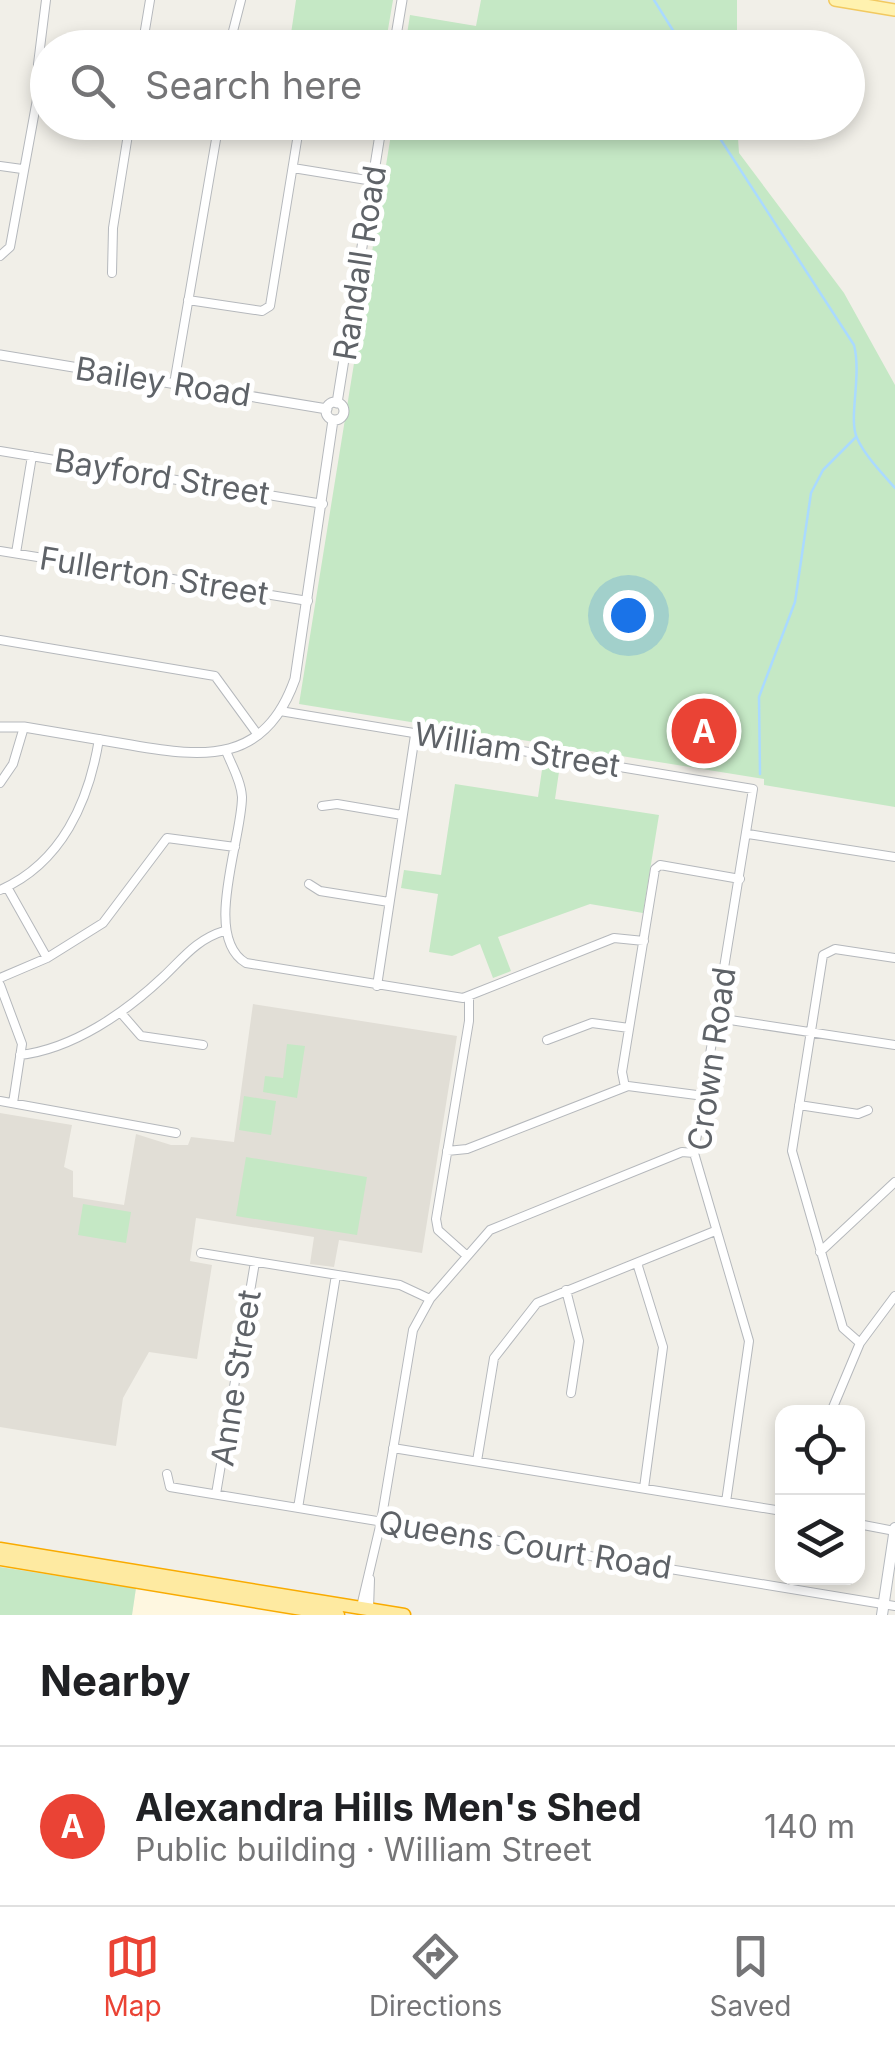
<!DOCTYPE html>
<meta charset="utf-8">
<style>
:root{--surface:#fff;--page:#f2f2f2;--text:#202124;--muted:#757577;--line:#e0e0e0;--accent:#ea4335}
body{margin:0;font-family:Inter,sans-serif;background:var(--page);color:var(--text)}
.controls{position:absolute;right:30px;bottom:30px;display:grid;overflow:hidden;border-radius:20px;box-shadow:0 5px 15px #0003}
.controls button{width:90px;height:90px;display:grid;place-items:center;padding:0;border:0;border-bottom:2px solid var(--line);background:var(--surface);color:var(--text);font:50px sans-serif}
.you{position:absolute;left:628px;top:615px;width:35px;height:35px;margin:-25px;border:8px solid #fff;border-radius:50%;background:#1a73e8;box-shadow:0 0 0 15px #1a73e833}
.badge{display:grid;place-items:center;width:65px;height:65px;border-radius:50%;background:var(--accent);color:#fff;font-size:32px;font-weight:700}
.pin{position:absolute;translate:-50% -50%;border:5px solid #fff;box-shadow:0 2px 10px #0006}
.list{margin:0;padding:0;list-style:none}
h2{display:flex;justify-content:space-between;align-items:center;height:130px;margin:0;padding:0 40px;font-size:42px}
h2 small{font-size:32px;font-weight:400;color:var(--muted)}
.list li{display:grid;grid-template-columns:65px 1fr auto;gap:30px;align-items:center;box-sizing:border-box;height:160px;padding:0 40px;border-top:2px solid var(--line)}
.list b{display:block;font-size:38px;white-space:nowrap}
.list p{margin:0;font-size:32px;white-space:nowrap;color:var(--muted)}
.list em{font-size:32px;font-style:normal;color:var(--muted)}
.icon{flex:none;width:55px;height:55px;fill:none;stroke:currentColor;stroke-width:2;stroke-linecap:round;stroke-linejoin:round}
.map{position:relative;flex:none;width:895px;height:1615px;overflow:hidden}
.search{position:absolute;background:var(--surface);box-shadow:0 5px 15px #0003;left:30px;right:30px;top:30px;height:110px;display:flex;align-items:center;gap:25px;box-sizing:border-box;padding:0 35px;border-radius:55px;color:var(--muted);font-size:38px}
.sheet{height:290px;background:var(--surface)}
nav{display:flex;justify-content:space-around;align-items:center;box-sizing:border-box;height:140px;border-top:2px solid var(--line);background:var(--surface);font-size:28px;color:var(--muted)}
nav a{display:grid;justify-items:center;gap:5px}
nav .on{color:var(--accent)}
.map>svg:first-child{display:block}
.commercial{fill:#fef7e0}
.education{fill:#e1ded6}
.green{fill:#c5e8c5}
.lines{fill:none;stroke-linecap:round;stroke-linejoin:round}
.stream{stroke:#aadaff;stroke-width:2.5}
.minor-casing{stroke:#b5b8bc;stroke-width:10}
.tertiary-casing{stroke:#b5b8bc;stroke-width:11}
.secondary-casing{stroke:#b6babf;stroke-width:12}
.primary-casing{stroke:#f2c960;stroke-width:14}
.trunk-casing{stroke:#f9ab00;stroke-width:15}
.minor{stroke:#fff;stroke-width:8}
.tertiary{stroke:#fff;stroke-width:9}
.secondary{stroke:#fff;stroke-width:10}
.primary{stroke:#fff2af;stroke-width:11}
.trunk{stroke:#feeaa1;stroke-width:12}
.labels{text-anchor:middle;stroke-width:10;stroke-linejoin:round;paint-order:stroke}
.street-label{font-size:32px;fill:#5f6368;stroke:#fff}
</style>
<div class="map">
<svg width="895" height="1615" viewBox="0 0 895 1615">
<rect width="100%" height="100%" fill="#f1efe8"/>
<path class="commercial" d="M136,1588L276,1611L294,1615H132Z"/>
<path class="education" d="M253,1004L457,1036L422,1253L339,1240L334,1267L310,1264L314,1237L196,1218L190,1261L212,1265L197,1359L149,1352L123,1398L116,1446L0,1427V1113L72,1125L64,1167L73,1171V1197L124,1205L136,1134L171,1145H188L191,1137L234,1142Z"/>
<path class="green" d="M296,0H393L385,47H289Z
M481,0H737V47H405L410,15L476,26Z
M393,122L737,123L739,153L844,293L895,385V807L764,785V779L299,704Z
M543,763L560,765L555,799L659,815L643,913L590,904L498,937L511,971L493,978L480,944L452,956L429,952L438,894L401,888L404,870L441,875L455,784L538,797Z
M287,1044L305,1046L297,1098L263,1092L265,1076L283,1078Z
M244,1096L276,1101L271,1135L239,1130Z
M246,1157L367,1177L357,1235L236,1216Z
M83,1204L131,1212L126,1243L78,1235Z
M0,1567L136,1588L132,1615H0Z"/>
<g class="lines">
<path class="stream" d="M654,0L684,48
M710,122L712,129
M721,140L854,345C862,376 848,419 857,438C865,456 882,473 895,488
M760,774L759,697L795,602L811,493L823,470L856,437"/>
<defs>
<path id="minor" d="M241,0L232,35L237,44L250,48
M142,48L150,0
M0,166L22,169
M293,168L373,181
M0,256L10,247L40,83L38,64L46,0
M112,273L113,228L130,122
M188,300L262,311L270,306L299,128L294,122
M174,384L219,122
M0,451L323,504
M0,551L308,601
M16,553L32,456
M0,640L215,676L258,735
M280,711L753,789L694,1153L749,1341L726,1502
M226,751C232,766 241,781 242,797C242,840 202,937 246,963L463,998L614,938L644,941
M0,783L13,764L24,727
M322,806L337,804L402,815
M748,834L895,857
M309,884L320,891L389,902
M7,887L47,958
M0,890C62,863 89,801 99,739
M0,978L47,958L103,923L167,838L235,847
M0,985L22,1044L13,1103
M377,986L415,735
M121,1013L141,1036L203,1045
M717,1018L895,1045
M547,1040L592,1023L629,1028
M20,1055C73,1049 126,1012 163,977C183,958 197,939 224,931
M625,1087L622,1072L655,869L660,865L740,879
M0,1101L176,1133
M799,1105L858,1114L868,1110
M447,1151L467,1149L628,1086L704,1096
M820,1252L895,1182
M201,1253L400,1285L430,1299
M466,1255L438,1230L436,1219L469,1021V997
M637,1263L663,1347L644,1488
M566,1290L579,1341L571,1393
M860,1343L843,1328L792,1151L823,955L835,949L895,958
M831,1412L860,1343L895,1296
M393,1448L782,1511
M477,1461L494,1358L537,1303L715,1231
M167,1474L170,1487L895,1606
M216,1494L255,1262
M298,1508L336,1275
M858,1524L895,1531
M361,1607L381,1522L413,1330L430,1299L490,1230L682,1152L694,1153
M369,1609L370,1579"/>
<path id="tertiary" d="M394,48L402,0
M0,355L327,409
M326 411a9 9 0 1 1 18 0a9 9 0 1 1-18 0Z
M337,403L382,122
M0,727H24C60,733 95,739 131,745C205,758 265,764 295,679L333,420"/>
<path id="secondary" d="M882,1615L895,1528"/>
<path id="primary" d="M835,0L895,10"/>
<path id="trunk" d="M0,1549L404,1615
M0,1559L338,1615"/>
</defs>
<use href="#minor" class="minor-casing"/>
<use href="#tertiary" class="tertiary-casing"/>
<use href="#secondary" class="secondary-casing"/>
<use href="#primary" class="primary-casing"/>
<use href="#trunk" class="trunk-casing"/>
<use href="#minor" class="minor"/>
<use href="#tertiary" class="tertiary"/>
<use href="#secondary" class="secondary"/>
<use href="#primary" class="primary"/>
<use href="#trunk" class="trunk"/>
</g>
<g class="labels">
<g class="street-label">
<text transform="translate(360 263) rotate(-81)" y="11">Randall Road</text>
<text transform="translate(163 382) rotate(9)" y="11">Bailey Road</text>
<text transform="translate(162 477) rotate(9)" y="11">Bayford Street</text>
<text transform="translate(154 576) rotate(9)" y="11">Fullerton Street</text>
<text transform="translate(517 750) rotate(9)" y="11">William Street</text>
<text transform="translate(712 1059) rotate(-82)" y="11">Crown Road</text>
<text transform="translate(236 1378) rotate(-81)" y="11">Anne Street</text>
<text transform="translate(525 1545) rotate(9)" y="11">Queens Court Road</text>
</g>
</g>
</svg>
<div class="controls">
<button><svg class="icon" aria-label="locate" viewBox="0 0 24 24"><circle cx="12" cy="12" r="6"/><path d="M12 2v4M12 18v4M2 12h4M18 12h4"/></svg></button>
<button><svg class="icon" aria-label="layers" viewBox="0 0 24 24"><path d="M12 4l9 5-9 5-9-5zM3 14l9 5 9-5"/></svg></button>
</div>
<div class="you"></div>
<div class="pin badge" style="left:704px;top:731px">A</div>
<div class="search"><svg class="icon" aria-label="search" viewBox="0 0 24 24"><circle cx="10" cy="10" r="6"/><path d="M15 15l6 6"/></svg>Search here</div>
</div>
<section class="sheet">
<h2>Nearby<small></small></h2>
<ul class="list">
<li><span class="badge">A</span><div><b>Alexandra Hills Men's Shed</b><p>Public building · William Street</p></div><em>140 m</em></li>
</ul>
</section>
<nav>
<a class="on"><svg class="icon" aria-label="map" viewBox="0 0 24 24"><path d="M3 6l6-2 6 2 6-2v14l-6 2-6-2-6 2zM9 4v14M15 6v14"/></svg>Map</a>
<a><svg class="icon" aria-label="directions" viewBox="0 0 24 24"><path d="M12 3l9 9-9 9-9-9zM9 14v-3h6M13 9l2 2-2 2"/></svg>Directions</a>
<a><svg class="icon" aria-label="saved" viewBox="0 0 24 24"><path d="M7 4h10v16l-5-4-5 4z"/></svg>Saved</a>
</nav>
